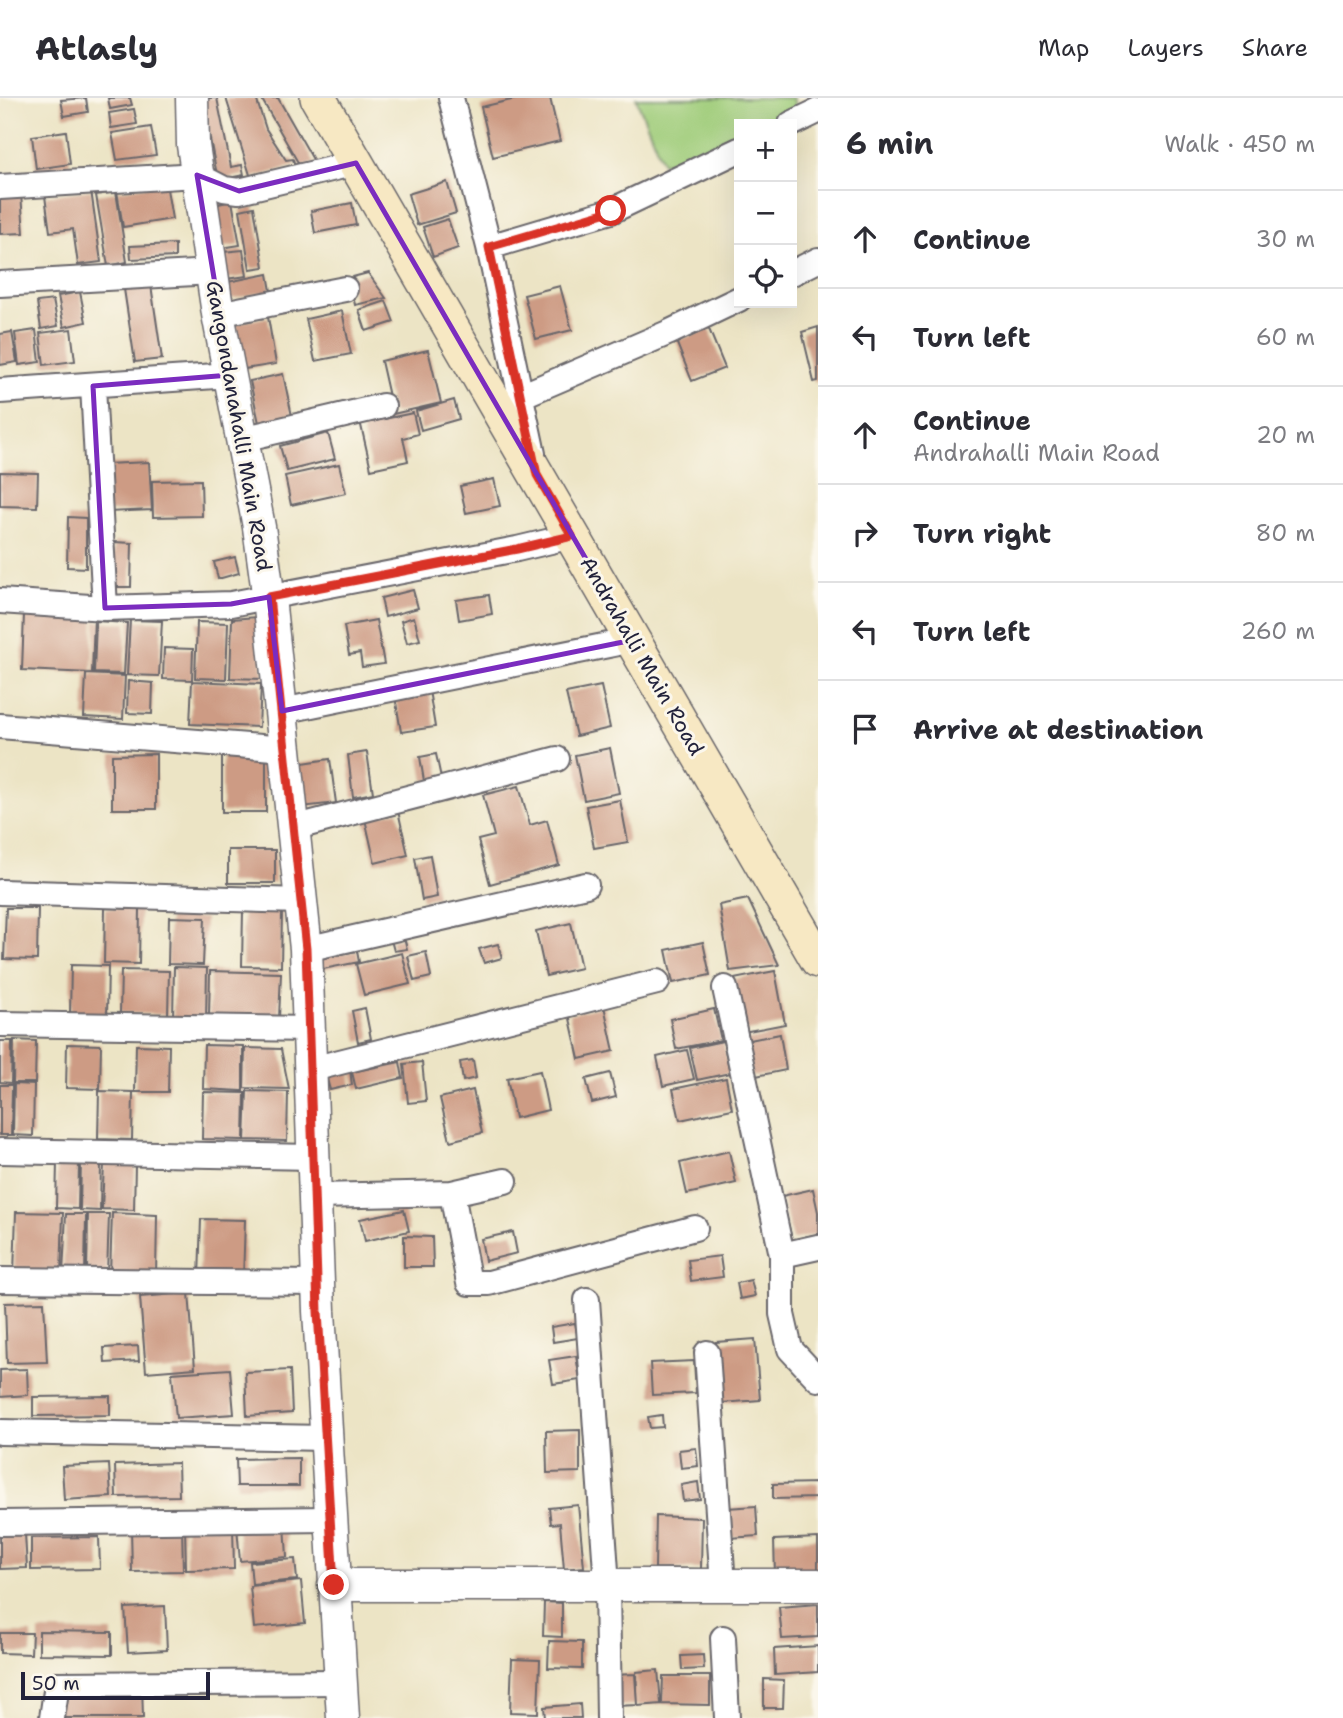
<!DOCTYPE html>
<meta charset="utf-8">
<style>
:root{--surface:#fff;--page:#f7f7f7;--text:#2b2b33;--muted:#7c7c81;--line:#e1e1e2}
body{margin:0;font-family:"Shantell Sans",sans-serif;background:var(--page);color:var(--text)}
.controls{position:absolute;right:21px;top:21px;display:grid;overflow:hidden;border-radius:0px;box-shadow:0 7px 28px #0002}
.controls button{width:63px;height:63px;display:grid;place-items:center;padding:0;border:0;border-bottom:2px solid var(--line);background:var(--surface);color:var(--text);font:35px sans-serif}
.scale{position:absolute;left:21px;bottom:18px;width:189px;box-sizing:border-box;padding-left:7px;border:4px solid #22223b;border-top:0;font-size:19px;line-height:24px;white-space:nowrap;color:#22223b;-webkit-text-stroke:5px #fbf7ec;paint-order:stroke}
.stop{position:absolute;width:21px;height:21px;margin:-16px;border:5px solid #d93025;border-radius:50%;background:#fff}
.stop.end{background:#d93025;border-color:#fff;box-shadow:0 2px 7px #0008}
.list{margin:0;padding:0;list-style:none}
h2{display:flex;justify-content:space-between;align-items:center;height:91px;margin:0;padding:0 28px;font-size:30px}
h2 small{font-size:23px;font-weight:400;color:var(--muted)}
.list li{display:grid;grid-template-columns:46px 1fr auto;gap:21px;align-items:center;box-sizing:border-box;height:98px;padding:0 28px;border-top:2px solid var(--line)}
.list b{display:block;font-size:26px;white-space:nowrap}
.list p{margin:0;font-size:23px;white-space:nowrap;color:var(--muted)}
.list em{font-size:23px;font-style:normal;color:var(--muted)}
.icon{flex:none;width:38px;height:38px;fill:none;stroke:currentColor;stroke-width:2;stroke-linecap:round;stroke-linejoin:round}
.map{position:relative;flex:none;width:818px;height:1620px;overflow:hidden}
header{display:flex;align-items:center;gap:42px;box-sizing:border-box;height:98px;padding:0 35px;background:var(--surface);border-bottom:2px solid var(--line)}
header strong{font-size:33px}
nav{display:flex;gap:38px;margin-inline-start:auto;font-size:24px}
main{display:flex}
aside{flex:1;background:var(--surface)}
.map>svg:first-child{display:block}
.green{fill:#9fcc79;stroke:#60775a;stroke-width:2}
.building{fill:#cd9b84}
.lines{fill:none;stroke-linecap:round;stroke-linejoin:round}
.minor-casing{stroke:#69666b;stroke-width:28}
.tertiary-casing{stroke:#69666b;stroke-width:35}
.secondary-casing{stroke:#69666b;stroke-width:38}
.minor{stroke:#fff;stroke-width:24}
.tertiary{stroke:#fff;stroke-width:32}
.secondary{stroke:#f7e8c3;stroke-width:35}
.route{stroke:#d93025;stroke-width:9}
.marked{fill:none;stroke:#7b2cbf;stroke-width:5;stroke-linejoin:round}
.labels{text-anchor:middle;stroke-width:6;stroke-linejoin:round;paint-order:stroke}
.street-label{font-size:21px;fill:#22223b;stroke:#fbf7ec}
</style>
<header>
<strong>Atlasly</strong>
<nav><a>Map</a><a>Layers</a><a>Share</a></nav>
</header>
<main>
<div class="map">
<svg width="818" height="1620" viewBox="0 0 818 1620">
<rect width="100%" height="100%" fill="#fbf7ec"/>
<filter id="ink" filterUnits="userSpaceOnUse"><feTurbulence type="fractalNoise" baseFrequency=".0143" numOctaves="2"/><feDisplacementMap in="SourceGraphic" scale="14" xChannelSelector="R" yChannelSelector="G"/><feConvolveMatrix kernelMatrix="1 2 1 2 8 2 1 2 1" color-interpolation-filters="sRGB"/></filter>
<filter id="wash" filterUnits="userSpaceOnUse"><feTurbulence type="fractalNoise" baseFrequency=".00686" numOctaves="4" result="noise"/><feDisplacementMap in="SourceGraphic" scale="28" xChannelSelector="R" yChannelSelector="G"/><feGaussianBlur stdDeviation="1.57" result="paint"/><feColorMatrix in="noise" values="0 0 0 0 0 0 0 0 0 0 0 0 0 0 0 0 0 1.4 0 .05"/><feComposite in="paint" operator="in"/></filter>
<g filter="url(#wash)">
<rect width="100%" height="100%" fill="#ece4c5"/>
<path class="green" d="M636,0H793L796,13L763,26H739V36L663,66Z"/>
<g id="blocks">
<path class="building" d="M86,0L88,14L64,18L61,2Z
M108,0H130L132,7L110,11Z
M202,0H217L231,69L242,67L244,77L218,82Z
M226,0H256L266,31L286,62L293,61L295,68L251,80Z
M261,0H278L315,65L300,68Z
M520,0H550L560,43L493,59L481,9Z
M134,11L137,26L111,30L109,15Z
M151,29L156,57L117,62L112,35Z
M66,33L70,66L36,71L32,38Z
M447,84L456,115L417,127L408,96Z
M166,85L172,121L123,129L117,93Z
M91,92L101,164L78,167L73,131L50,134L45,98Z
M116,94L127,164L108,168L96,97Z
M21,96L24,135L0,136V98Z
M232,103L240,147L221,150L214,107Z
M352,105L356,127L315,135L311,113Z
M254,109L264,169L250,171L240,112Z
M448,121L458,150L433,159L423,129Z
M175,146V159L131,161L130,148Z
M243,152L247,178L226,181L223,154Z
M368,175L386,200L355,207L349,180Z
M268,176L271,193L226,202L223,185Z
M151,187L162,261L135,264L124,191Z
M560,188L572,232L536,241L524,197Z
M80,194L86,224L64,229L58,198Z
M53,202L58,228L41,231L37,204Z
M386,203L394,224L366,233L359,212Z
M342,213L351,256L315,263L306,221Z
M268,219L276,266L244,271L236,225Z
M818,229V283L814,284L802,234Z
M71,231L75,263L44,267L40,235Z
M709,231L725,270L692,283L676,243Z
M36,232L40,264L19,267L15,235Z
M12,234L17,264L0,267V236Z
M428,252L441,305L393,316L381,263Z
M283,276L292,318L259,325L250,283Z
M454,302L459,321L421,332L416,313Z
M413,315L418,336L403,340L408,363L371,371L360,323L370,321V324Z
M328,335L335,361L287,373L280,348Z
M149,364L152,412L108,414L106,366Z
M339,366L346,395L291,407L285,378Z
M0,374L38,375L37,409L0,408Z
M494,381L500,408L466,415L460,388Z
M201,382L202,418L153,419L152,383Z
M68,419L86,420V470L67,469Z
M114,444L132,445L131,489H113Z
M235,459L239,475L218,481L214,464Z
M413,492L418,510L385,519L381,500Z
M489,497L492,516L459,522L456,502Z
M24,516L94,519L92,575L22,572Z
M257,519L264,581L230,580L232,521Z
M414,519L420,542L407,545L401,523Z
M130,522L162,523L159,578L127,577Z
M376,522L384,566L362,569L360,555L349,557L344,528Z
M96,523L127,525L124,576L94,575Z
M197,524L228,525L226,581L195,580Z
M164,550L193,551L192,582L163,581Z
M86,576L125,578L123,621L84,619Z
M128,583L153,585L152,616L127,615Z
M192,583L261,586L259,629L190,626Z
M428,586L435,629L401,634L394,592Z
M601,588L610,630L576,638L566,595Z
M610,650L619,695L584,702L575,657Z
M367,654L373,695L353,699L348,657Z
M156,656V711H112V657Z
M266,656V714H222V657Z
M436,656L441,680L424,683L420,659Z
M330,661L336,705L302,709L296,666Z
M519,688L530,727L547,722L559,767L490,786L478,742L494,738L483,697Z
M620,702L628,744L594,750L586,708Z
M398,713L408,757L375,765L365,721Z
M228,752H275V785H228Z
M430,757L437,799L422,802L415,760Z
M748,801L779,867L730,873L719,807Z
M6,810H38L37,862L4,861Z
M105,810L140,811L139,866L104,865Z
M243,812L282,813L281,869L242,868Z
M169,819L205,820L203,867L168,866Z
M571,825L581,870L546,878L536,833Z
M404,839L407,851L394,853L391,842Z
M703,844L710,877L673,885L666,852Z
M498,846L502,860L484,865L479,851Z
M357,853L359,864L323,871L324,875L314,877L311,861Z
M426,854L431,879L414,883L408,858Z
M402,855L410,886L364,897L356,866Z
M71,867L108,868L107,918L70,917Z
M174,869L207,870L206,922L173,921Z
M121,872L169,873L168,917L120,915Z
M210,873L281,875L279,920L209,918Z
M775,873L785,926L743,934L734,881Z
M604,908L614,953L579,961L569,916Z
M365,910L371,941L358,944L352,913Z
M714,911L721,942L676,951L670,921Z
M780,936L786,972L751,979L745,943Z
M14,942L36,943L35,985H13Z
M0,943H12L11,985L0,984Z
M723,943L730,975L697,982L690,950Z
M67,946L101,947L100,991L66,990Z
M136,947L169,948L168,994H135Z
M204,947L243,948V993L203,991Z
M245,950L281,951L289,991L244,990Z
M687,952L694,981L663,988L657,959Z
M473,962L476,980L463,983L460,964Z
M400,964L403,980L356,991L352,974Z
M422,964L426,1003L408,1005L404,966Z
M350,972L352,987L330,992L326,977Z
M540,973L548,1012L515,1020L507,980Z
M610,975L616,999L592,1005L586,981Z
M726,980L732,1011L680,1022L673,991Z
M14,986L34,987L33,1038L13,1037Z
M0,987H12L11,1037H0Z
M473,992L482,1035L450,1043L440,1000Z
M99,993L133,994L132,1042L98,1041Z
M247,993L288,994L287,1043L245,1042Z
M203,994L245,995L244,1042L202,1041Z
M729,1053L736,1085L687,1096L680,1065Z
M57,1064H79L78,1111L56,1110Z
M81,1064L101,1065L100,1113L80,1112Z
M104,1066L135,1067L134,1112L102,1111Z
M813,1091L818,1114V1136L792,1142L782,1098Z
M404,1112L409,1133L365,1143L360,1121Z
M16,1114L63,1115L61,1177L14,1176Z
M112,1115L157,1117L156,1178L110,1177Z
M66,1116H86L85,1175H63Z
M88,1116H109L107,1176H87Z
M201,1121L245,1122L243,1181L199,1180Z
M513,1134L517,1155L485,1163L481,1141Z
M404,1138L432,1139L433,1169H404Z
M720,1158L723,1179L691,1183L688,1162Z
M751,1182L755,1198L740,1201L737,1185Z
M189,1195L195,1270L146,1274L140,1199Z
M44,1204L47,1264L7,1265L5,1205Z
M575,1225L578,1240L553,1244L551,1229Z
M755,1241L760,1302L721,1305L716,1244Z
M138,1248L139,1263L105,1265L104,1250Z
M576,1258L580,1282L553,1286L549,1262Z
M694,1263L696,1295L652,1297L650,1265Z
M27,1271L28,1297L0,1299V1272Z
M230,1271L234,1316L176,1320L172,1275Z
M290,1272L292,1315L247,1318L245,1274Z
M110,1298V1317L33,1318V1299Z
M662,1317L663,1329L650,1330L648,1319Z
M580,1332V1374L547,1375L546,1333Z
M696,1350L698,1368L681,1370L679,1352Z
M299,1360V1388H237L236,1361Z
M178,1365L179,1398L116,1399L115,1367Z
M109,1366L111,1399L64,1402L62,1368Z
M698,1384L700,1401L683,1403L681,1387Z
M818,1385V1400L773,1401V1386Z
M578,1407L584,1469L564,1471L560,1425L551,1426L549,1410Z
M756,1408L758,1438L729,1440L727,1410Z
M656,1418L702,1420L701,1471L655,1470Z
M285,1426L287,1459L240,1463L237,1429Z
M182,1428L183,1473L132,1474L131,1429Z
M233,1428L234,1471L186,1472L185,1429Z
M25,1436L27,1470L0,1471V1438Z
M99,1439L100,1471L31,1472V1440Z
M818,1440V1475L775,1476L774,1442Z
M295,1461L297,1482L252,1486L250,1464Z
M301,1483L305,1525L254,1530L250,1488Z
M544,1504L562,1505V1539L543,1538Z
M818,1506V1539L782,1541L779,1509Z
M165,1508L167,1552L128,1554L125,1510Z
M39,1533L112,1534V1557L39,1556Z
M0,1535H32L31,1556L0,1555Z
M549,1543L582,1544V1571L548,1570Z
M818,1548V1574L775,1577L774,1551Z
M703,1557L704,1571L682,1572L681,1558Z
M512,1561L540,1562L538,1615L510,1614Z
M658,1572L661,1606L638,1608L636,1574Z
M635,1576L637,1607L615,1608L612,1577Z
M663,1578H710V1607L662,1606Z
M764,1581L784,1582L783,1610H764Z
M142,1586L143,1620H58L60,1590Z
M580,1606L581,1620H545L544,1609Z"/>
</g>
</g>
<g filter="url(#ink)">
<use href="#blocks" fill-opacity="0" stroke="#69666b" stroke-width="2"/>
<g class="lines">
<defs>
<path id="minor" d="M451,0L489,149L533,356
M791,26L818,13
M0,89L197,77L224,91L239,93L356,65
M489,149L611,113L739,52
M792,175L818,162
M0,186L212,174
M218,216L345,191
M93,288L105,510
M0,293L230,277
M521,298L670,234L739,201
M242,341L383,308
M0,503L105,510L231,506L517,451L572,438
M282,613L633,542
M0,628L286,651
M293,730L557,661
M0,794L300,803
M306,851L586,787
M725,890L782,1157V1216L790,1251L818,1281
M0,926L310,931
M312,971L657,884
M0,1053L314,1059
M452,1095L469,1185H489L695,1130
M317,1098L452,1095L505,1083
M782,1157L818,1149
M0,1182L318,1185
M587,1202L607,1487L609,1620
M707,1255L723,1487
M0,1334L325,1340
M0,1425L329,1421
M723,1540L727,1620
M52,1620L57,1586L341,1584"/>
<path id="tertiary" d="M192,0L193,47L218,216L259,429L270,509L306,851L319,1213L343,1620
M334,1487H818"/>
<path id="secondary" d="M318,0L818,862"/>
</defs>
<use href="#minor" class="minor-casing"/>
<use href="#tertiary" class="tertiary-casing"/>
<use href="#secondary" class="secondary-casing"/>
<use href="#minor" class="minor"/>
<use href="#tertiary" class="tertiary"/>
<use href="#secondary" class="secondary"/>
</g>
</g>
<g class="lines" filter="url(#ink)">
<path class="route" d="M334,1487L318,1213L306,851L269,499L517,451L572,438L537,377L489,149L611,113"/>
</g>
<path class="marked" d="M356,65L633,542L282,613L269,499L231,506L105,510L93,288L230,277L197,77L239,93Z"/>
<g class="labels">
<g class="street-label">
<text transform="translate(239 328) rotate(80)" y="7">Gangondanahalli Main Road</text>
<text transform="translate(642 558) rotate(60)" y="7">Andrahalli Main Road</text>
</g>
</g>
</svg>
<div class="controls">
<button>+</button>
<button>−</button>
<button><svg class="icon" aria-label="locate" viewBox="0 0 24 24"><circle cx="12" cy="12" r="6"/><path d="M12 2v4M12 18v4M2 12h4M18 12h4"/></svg></button>
</div>
<div class="scale">50 m</div>
<div class="stop" style="left:611px;top:113px"></div>
<div class="stop end" style="left:334px;top:1487px"></div>
</div>
<aside>
<h2>6 min<small>Walk · 450 m</small></h2>
<ul class="list">
<li><svg class="icon" aria-label="ahead" viewBox="0 0 24 24"><path d="M12 20V5M6 11l6-6 6 6"/></svg><div><b>Continue</b></div><em>30 m</em></li>
<li><svg class="icon" aria-label="left" viewBox="0 0 24 24"><path d="M17 20v-9H6M10 6l-5 5 5 5"/></svg><div><b>Turn left</b></div><em>60 m</em></li>
<li><svg class="icon" aria-label="ahead" viewBox="0 0 24 24"><path d="M12 20V5M6 11l6-6 6 6"/></svg><div><b>Continue</b><p>Andrahalli Main Road</p></div><em>20 m</em></li>
<li><svg class="icon" aria-label="right" viewBox="0 0 24 24"><path d="M7 20v-9h11M14 6l5 5-5 5"/></svg><div><b>Turn right</b></div><em>80 m</em></li>
<li><svg class="icon" aria-label="left" viewBox="0 0 24 24"><path d="M17 20v-9H6M10 6l-5 5 5 5"/></svg><div><b>Turn left</b></div><em>260 m</em></li>
<li><svg class="icon" aria-label="arrive" viewBox="0 0 24 24"><path d="M6 21V4h12l-3 4 3 4H6"/></svg><div><b>Arrive at destination</b></div></li>
</ul>
</aside>
</main>
